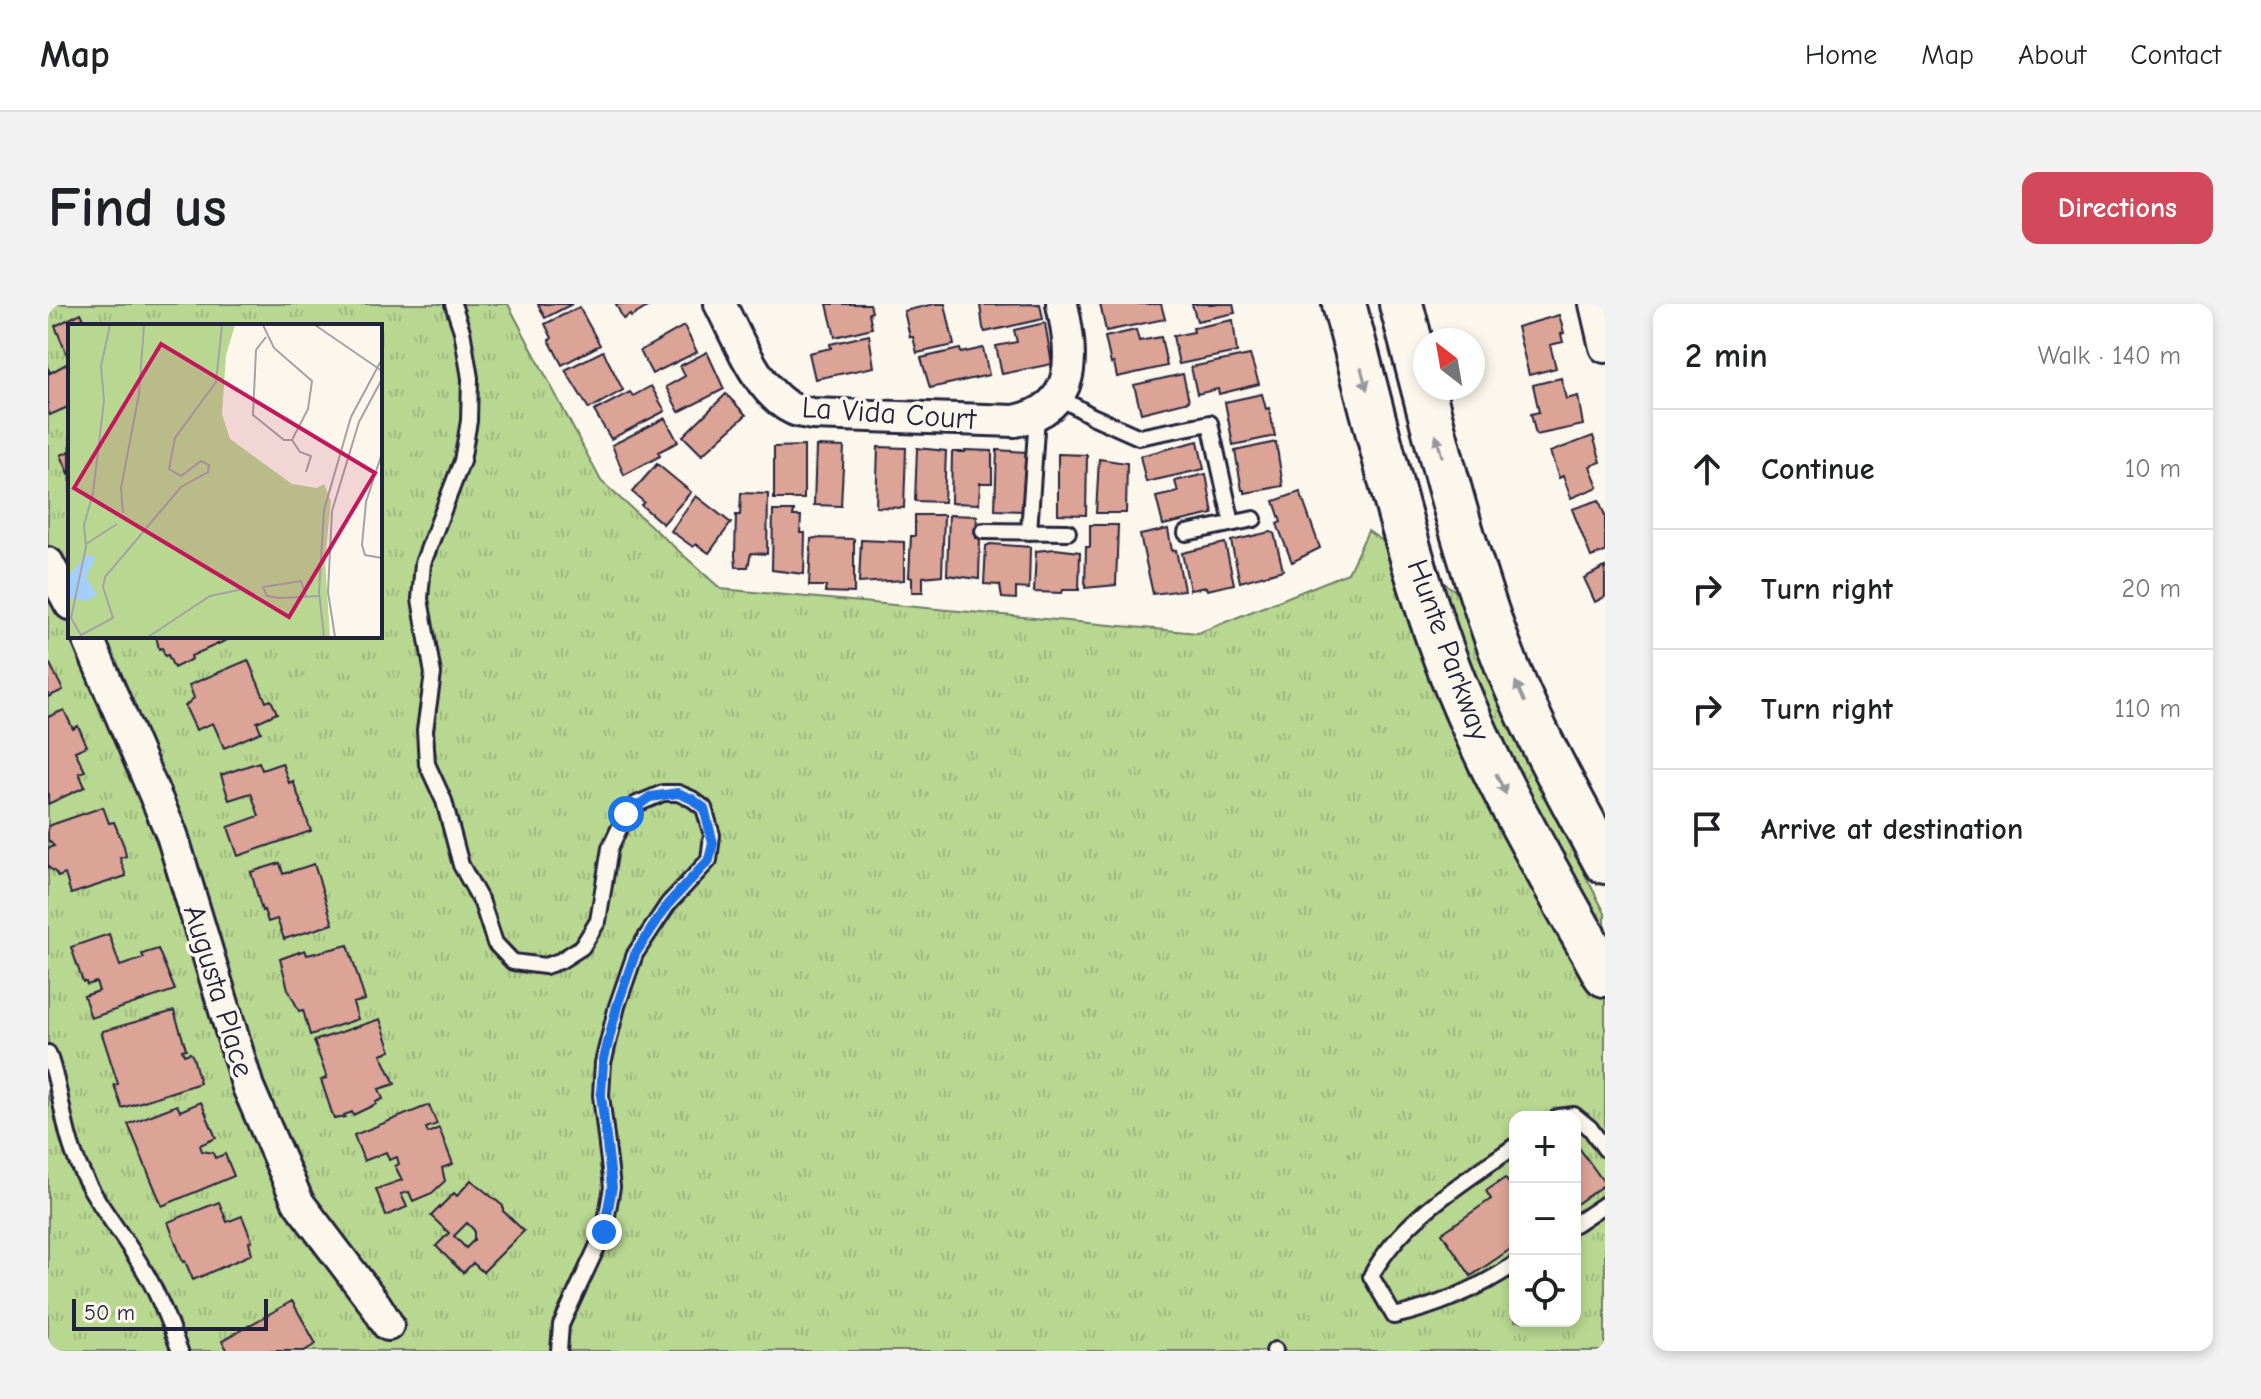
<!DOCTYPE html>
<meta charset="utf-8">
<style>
:root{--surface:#fff;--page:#f2f2f2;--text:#202124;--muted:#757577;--line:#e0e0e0;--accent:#d1495b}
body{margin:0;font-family:"Comic Neue",sans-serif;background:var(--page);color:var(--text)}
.controls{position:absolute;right:24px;bottom:24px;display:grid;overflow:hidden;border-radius:16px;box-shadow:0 4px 12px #0003}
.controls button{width:72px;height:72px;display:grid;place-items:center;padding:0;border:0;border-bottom:2px solid var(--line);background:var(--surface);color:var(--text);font:40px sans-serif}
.compass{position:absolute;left:1365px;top:24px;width:72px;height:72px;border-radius:50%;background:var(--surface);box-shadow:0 4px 12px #0003;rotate:329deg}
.scale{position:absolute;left:24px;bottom:20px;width:196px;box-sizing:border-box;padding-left:8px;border:4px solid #22223b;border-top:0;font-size:22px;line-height:28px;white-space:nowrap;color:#22223b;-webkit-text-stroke:6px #fbf7ec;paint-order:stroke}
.stop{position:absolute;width:24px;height:24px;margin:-18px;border:6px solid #1a73e8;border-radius:50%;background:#fff}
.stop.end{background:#1a73e8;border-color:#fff;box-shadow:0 2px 8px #0008}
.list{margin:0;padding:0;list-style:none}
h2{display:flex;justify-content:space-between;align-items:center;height:104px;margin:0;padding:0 32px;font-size:34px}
h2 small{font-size:26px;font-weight:400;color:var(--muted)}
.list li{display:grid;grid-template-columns:52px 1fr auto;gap:24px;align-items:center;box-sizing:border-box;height:120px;padding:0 32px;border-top:2px solid var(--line)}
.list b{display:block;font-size:30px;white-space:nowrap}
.list em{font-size:26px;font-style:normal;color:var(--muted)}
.icon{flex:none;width:44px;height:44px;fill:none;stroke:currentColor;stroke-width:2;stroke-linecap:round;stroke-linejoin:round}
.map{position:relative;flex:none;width:1557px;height:1047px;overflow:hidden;border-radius:16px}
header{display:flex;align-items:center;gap:48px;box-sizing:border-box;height:112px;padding:0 40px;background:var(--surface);border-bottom:2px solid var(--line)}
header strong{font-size:38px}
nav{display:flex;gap:44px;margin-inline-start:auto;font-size:28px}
.intro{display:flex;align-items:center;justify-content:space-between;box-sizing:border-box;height:192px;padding:0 48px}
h1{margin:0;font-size:56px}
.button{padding:20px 36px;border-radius:16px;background:var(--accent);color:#fff;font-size:28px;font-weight:700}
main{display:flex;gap:48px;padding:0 48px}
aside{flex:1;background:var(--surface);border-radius:16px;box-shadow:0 4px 12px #0003}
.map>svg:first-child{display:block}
.grass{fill:url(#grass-tufts);stroke:#6d7c66;stroke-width:2;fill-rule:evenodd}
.building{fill:#dca397;stroke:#22223b;stroke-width:2;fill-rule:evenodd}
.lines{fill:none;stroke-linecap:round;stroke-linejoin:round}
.service-casing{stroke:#22223b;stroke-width:20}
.minor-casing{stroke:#22223b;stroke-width:36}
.secondary-casing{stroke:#22223b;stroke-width:48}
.service{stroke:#fbf7ec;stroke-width:14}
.minor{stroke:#fbf7ec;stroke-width:30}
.secondary{stroke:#fbf7ec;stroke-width:42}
.oneway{fill:#99979c}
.route{stroke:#1a73e8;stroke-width:10}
.labels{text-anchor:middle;stroke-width:7;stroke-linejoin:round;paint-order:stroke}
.street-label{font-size:30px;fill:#22223b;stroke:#fbf7ec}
.inset-road{fill:none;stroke:#a4a2a5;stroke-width:2}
.view{fill:#c2185b;fill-opacity:0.15;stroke:#c2185b;stroke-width:4}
.inset-edge{fill:none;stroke:#22223b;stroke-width:4}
</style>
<header>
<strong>Map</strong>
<nav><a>Home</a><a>Map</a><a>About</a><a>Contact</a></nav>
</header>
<div class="intro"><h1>Find us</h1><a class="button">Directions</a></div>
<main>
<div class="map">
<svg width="1557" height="1047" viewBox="0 0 1557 1047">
<defs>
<pattern id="grass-tufts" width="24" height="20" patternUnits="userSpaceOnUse" patternTransform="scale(2)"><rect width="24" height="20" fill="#b8d790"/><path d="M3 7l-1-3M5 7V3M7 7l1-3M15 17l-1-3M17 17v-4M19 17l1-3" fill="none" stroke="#9eb87d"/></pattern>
</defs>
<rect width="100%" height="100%" fill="#fbf7ec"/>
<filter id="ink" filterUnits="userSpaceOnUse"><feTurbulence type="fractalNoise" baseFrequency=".0125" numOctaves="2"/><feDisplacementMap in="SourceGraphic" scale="16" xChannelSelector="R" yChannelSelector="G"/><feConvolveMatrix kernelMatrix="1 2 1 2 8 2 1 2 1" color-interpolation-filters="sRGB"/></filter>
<g filter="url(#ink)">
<path class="grass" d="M0,0H460L553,177L673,285L1150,329L1300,269L1320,227L1412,290L1458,406L1510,519L1557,609V1047H0ZM22,22H332V332H22ZM1467,813H1527V1017H1467Z"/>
<path class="building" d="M490,0H524L497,14Z
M568,0H604L583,13L582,11L575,15Z
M779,0H822L824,8L821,9L824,24L787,33Z
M886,0H897L906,41L869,49L865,33H862L856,7Z
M992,0L995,15L937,28L935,24L932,1Z
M1052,0H1113L1117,15L1058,27Z
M1144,0H1185L1187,9L1149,17Z
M531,3L552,41L514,61L501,36L504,34L497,20Z
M33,9L39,22H22V102L2,111L0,106V64L2,69L22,58L7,22Z
M1511,11L1516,29L1513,30L1515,38L1502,41L1508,64L1481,71L1469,23Z
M1185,16L1189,48L1131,60L1125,32L1146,28L1145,24Z
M997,19L1004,60L954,70L948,42L969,38L966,26Z
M636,22L649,48L604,70L592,47Z
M1088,26L1091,37L1113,33L1119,62L1069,73L1066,59L1063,60L1057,33Z
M821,31L826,63L767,75L761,49L783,44L782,40Z
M935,44L941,71L882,84L873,54L912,45L913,49Z
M555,47L575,86L541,105L517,66Z
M659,48L676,85L631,108L618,83L637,72L632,62Z
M1202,51L1211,80L1171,90L1170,85L1149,90L1143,63Z
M1135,70L1141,97L1093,109L1086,81Z
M1513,74L1518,95L1530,92L1535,121L1488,131L1483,110L1491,108L1485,81Z
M603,82L617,107L563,135L546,107L582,88L585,92Z
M678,90L698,111L654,151L635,132Z
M1214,90L1218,105L1221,104L1227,132L1185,141L1177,98Z
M617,114L630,138L610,148L612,152L576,171L564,141Z
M1545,132L1553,158L1542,162L1550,183L1523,194L1515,172L1511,174L1502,148Z
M1150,137L1156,165L1098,178L1092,152Z
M1228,138L1235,182L1197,189V186H1194L1187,147Z
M756,142V195H726V143Z
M768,142L796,143L793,202L766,201Z
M830,143L858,144L856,204L828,203Z
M869,144L898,147L896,198L867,197Z
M917,146L944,147V179H932L931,200L903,199L904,148H917Z
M949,146L978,148L975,207L947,206Z
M22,147V170H21L13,151Z
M1010,150L1039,151L1038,211L1010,210Z
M1051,155L1079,159L1078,209H1048Z
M609,160L643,188L615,220L593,201L596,198L584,188Z
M1158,170L1165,210L1115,221L1108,193L1130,188L1127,177Z
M1252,188L1272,244L1244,258L1229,220L1233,218L1226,197Z
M693,189L720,190L719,250L703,249L700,263H688L687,251L688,211H692Z
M648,192L683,219L661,249L648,240L645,243L623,227Z
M1551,196L1557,212V248L1543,253L1524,205Z
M725,207H746L745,212H753L752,229H757L756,270L724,266Z
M867,211H896L894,271L875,273V288H864V274L861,273L863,232H867Z
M901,211L929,212L928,234H932L931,275L899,271Z
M1042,221H1070L1068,281L1037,284L1038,243H1042Z
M1120,225L1124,247L1128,246L1136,286L1105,290L1092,231Z
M1222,228L1226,229L1235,266L1192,278L1183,237Z
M767,234L806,235V289L777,288L778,282H761L763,235Z
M813,236L856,238V276L811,279Z
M1177,239L1186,280L1159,286L1158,283L1142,286L1134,249Z
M942,240L982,243L981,285L968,284V295L954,294L952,281L936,280L938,242Z
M1007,245L1032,248L1031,286H1015L1014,289L986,288L988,247Z
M1557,263V293L1547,298L1536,274Z
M108,332H188L143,352L144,355L126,364L120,351L117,352L114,344L111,345Z
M200,356L218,398L223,396L229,409L209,418L213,428L176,444L165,419L148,426L137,402L146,394L141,381Z
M2,360L15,386L0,393V361Z
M16,406L25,425L30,422L39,442L27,447L37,467L31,469L37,483L0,500V413Z
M211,458L214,466L234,459L241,479L245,477L263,527L190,552L180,523L211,512L203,489L181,496L173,471Z
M55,503L61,519L66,518L76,542L78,552L72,554L78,572L23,590L17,570L10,573L8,569L0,563V544L6,542L0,536V522Z
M232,559L235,570L266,560L285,620L236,635L229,615L220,618L216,606L214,607L203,568Z
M61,630L72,662L96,654L94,650L110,645L127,686L43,714L36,692L51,687L48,678L39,681L38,678H35L23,643Z
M300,641L317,696L305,699L310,715L262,731L255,706L251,707L240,685L232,655L257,646L259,651Z
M126,707L138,745L134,746L136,751L142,749L145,753L152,779L74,804L66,781L70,780L54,730L55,727Z
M332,715L343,747L333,750L347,780L331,785L335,795L328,798V800L305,811L304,808L296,811L297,813L286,815L273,776L279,774L266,737Z
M153,798L168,834L152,841L154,847L165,849L167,854L177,850L186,872L114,902L80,820L129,801L132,807Z
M381,801L389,820L378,824L380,829L391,824L405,860L394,864L397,877L384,889L365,897L361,888L353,890L359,903L338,912L328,885L354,876L347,862L351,860L349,853L341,856L338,848L316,857L306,831Z
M1527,838L1557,880L1527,901Z
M1457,874L1463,882L1467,879V942L1423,972L1394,929L1443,895L1438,887Z
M423,876L455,902V907L476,927L435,968L425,959L415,969L388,942L401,929L383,912L406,889L409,892ZM419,919L426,926V936L418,944L406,932Z
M171,898L179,918L194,912L204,937L201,938L204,950L145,976L137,957L135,958L120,918Z
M244,997L268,1040L256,1047H180L174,1037Z"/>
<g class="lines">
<defs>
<path id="service" d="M405,0L414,27L422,74L421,117L414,157L375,259L372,295L385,370L377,426L379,460L396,497L413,561L434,599L447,639L465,658L497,662L512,657L534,643L550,617L562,544L578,510L589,500L615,489H630L644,495L656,504L664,531L661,556L620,600L587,650L569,702L555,759L553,791L564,883L556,928L513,1021L511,1047
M1011,93L1044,112L1091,133L1162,119L1184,219
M935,227L1020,228
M981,228L989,112
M1138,229L1206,215
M0,749C14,786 14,825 31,862C49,902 79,935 100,973C113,996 122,1022 132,1047
M1510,813L1526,811L1542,824L1557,845
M1467,842C1414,880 1355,913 1323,972L1346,1012C1388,1003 1432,984 1467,960
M1527,920L1557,900
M1226,1047L1227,1046"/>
<path id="minor" d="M672,0C688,31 711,90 745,105C750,108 758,108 764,110L967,117C1031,103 1025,53 1014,0
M1547,0L1557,43
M0,259L22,300
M39,332L124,531L200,783L250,898L327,1000L340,1021"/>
<path id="secondary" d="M1296,0C1328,119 1357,248 1400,362C1441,470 1502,571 1557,671
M1353,0C1383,113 1410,229 1450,339C1478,415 1519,487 1557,558"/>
</defs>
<use href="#service" class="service-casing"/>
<use href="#minor" class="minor-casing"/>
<use href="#secondary" class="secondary-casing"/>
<use href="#service" class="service"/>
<use href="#minor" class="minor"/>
<use href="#secondary" class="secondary"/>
</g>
<defs><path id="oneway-solid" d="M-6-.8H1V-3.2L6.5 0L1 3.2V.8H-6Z" transform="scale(2)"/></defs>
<g class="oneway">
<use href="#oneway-solid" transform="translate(1316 75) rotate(75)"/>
<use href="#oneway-solid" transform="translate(1391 142) rotate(-106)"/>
<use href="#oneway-solid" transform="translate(1472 388) rotate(-114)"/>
<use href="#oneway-solid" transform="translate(1453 480) rotate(64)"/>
</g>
</g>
<g class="lines" filter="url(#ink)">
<path class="route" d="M556,928L564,883L553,791L555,759L569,702L587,650L620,600L661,556L665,539L656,504L644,495L630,489L602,493L578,510"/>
</g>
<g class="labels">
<g class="street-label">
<text transform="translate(841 109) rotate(4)" y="10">La Vida Court</text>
<text transform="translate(1401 346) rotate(70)" y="10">Hunte Parkway</text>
<text transform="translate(171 687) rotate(73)" y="10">Augusta Place</text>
</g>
</g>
<g transform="translate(20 20)">
<rect width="314" height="314" fill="#fbf7ec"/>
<path d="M0,1H167L158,31L154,90L162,115L224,160L249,164L256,160L263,177L257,236L262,313H0Z" fill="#b8d790"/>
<path d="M19,231L28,233L18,253L29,271L18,277L0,274V252Z" fill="#a3cffd"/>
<path class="inset-road" d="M195,1L206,24L244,57L240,85L224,116M247,1L314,47M198,13L188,26L185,91L216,116H224M224,116L232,128L243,132L238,148M314,129L298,178L294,221L297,231L314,234M55,189L53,164L71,70L76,1M18,220L49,200M238,272L233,257L195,263L199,272L212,274L252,272M13,311L45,294L35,263L37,253L113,163L140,148L141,141L133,137L113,152L101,145L107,114L148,58L154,1M14,313L3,294L18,223L16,201L25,169L36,77L33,42L42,1M80,313L142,272L175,265M256,313L251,268L256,186L283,93L314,35M267,313L260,268L264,187L291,98L314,55"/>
<path class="view" d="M93,20L307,149L221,293L6,164Z"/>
<rect width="314" height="314" class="inset-edge"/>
</g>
</svg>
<div class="controls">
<button>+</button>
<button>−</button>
<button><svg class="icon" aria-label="locate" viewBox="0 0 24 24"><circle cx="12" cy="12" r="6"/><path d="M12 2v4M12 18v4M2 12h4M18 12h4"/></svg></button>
</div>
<svg class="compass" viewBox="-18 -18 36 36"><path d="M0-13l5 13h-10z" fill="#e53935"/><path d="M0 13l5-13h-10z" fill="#757577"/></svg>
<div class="scale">50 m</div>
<div class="stop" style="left:578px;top:510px"></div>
<div class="stop end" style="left:556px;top:928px"></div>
</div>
<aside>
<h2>2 min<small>Walk · 140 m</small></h2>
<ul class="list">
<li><svg class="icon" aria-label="ahead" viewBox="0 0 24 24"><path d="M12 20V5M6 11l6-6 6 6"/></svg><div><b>Continue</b></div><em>10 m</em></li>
<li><svg class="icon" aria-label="right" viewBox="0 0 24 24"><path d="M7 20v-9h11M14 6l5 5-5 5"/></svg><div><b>Turn right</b></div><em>20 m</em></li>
<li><svg class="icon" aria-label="right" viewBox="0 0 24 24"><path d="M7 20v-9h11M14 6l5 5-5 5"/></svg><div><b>Turn right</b></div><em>110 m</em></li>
<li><svg class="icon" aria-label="arrive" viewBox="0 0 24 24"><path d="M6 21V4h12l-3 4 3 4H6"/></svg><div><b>Arrive at destination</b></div></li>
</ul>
</aside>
</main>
